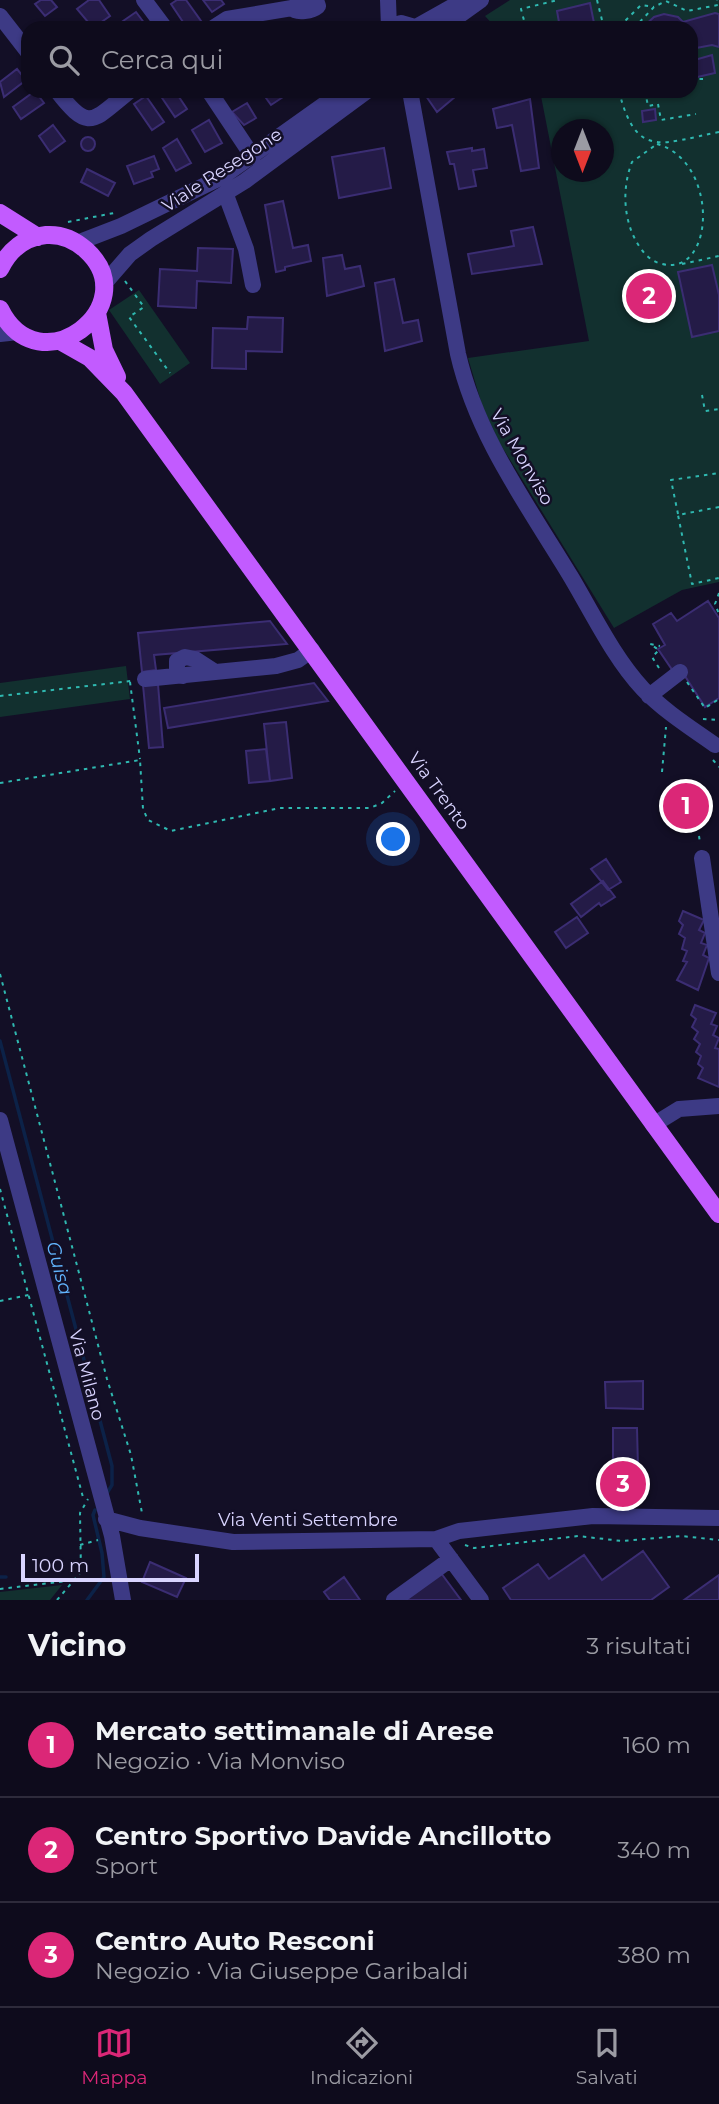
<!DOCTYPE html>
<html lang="it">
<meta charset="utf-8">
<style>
:root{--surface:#0e0b1c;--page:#1c1929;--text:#f1f3f6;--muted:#9b9ba3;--line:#2e2b3b;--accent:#db2777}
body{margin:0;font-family:Montserrat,sans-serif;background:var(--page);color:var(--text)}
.compass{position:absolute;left:551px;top:119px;width:63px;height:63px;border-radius:50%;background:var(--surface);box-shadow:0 2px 5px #0004;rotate:180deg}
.scale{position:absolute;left:21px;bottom:18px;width:178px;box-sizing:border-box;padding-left:7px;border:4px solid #d9d4ff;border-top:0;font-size:19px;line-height:24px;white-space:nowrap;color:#d9d4ff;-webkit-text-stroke:5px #130f26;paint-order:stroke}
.you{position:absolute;left:394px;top:840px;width:24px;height:24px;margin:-18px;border:5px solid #fff;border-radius:50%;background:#1a73e8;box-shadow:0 0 0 10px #1a73e833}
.badge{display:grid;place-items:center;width:46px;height:46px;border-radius:50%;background:var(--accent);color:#fff;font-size:23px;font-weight:700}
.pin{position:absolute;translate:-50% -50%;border:4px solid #fff;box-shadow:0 2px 7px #0006}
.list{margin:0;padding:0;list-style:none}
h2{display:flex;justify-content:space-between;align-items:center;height:91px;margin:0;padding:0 28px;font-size:30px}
h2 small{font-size:23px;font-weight:400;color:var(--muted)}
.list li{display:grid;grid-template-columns:46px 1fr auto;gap:21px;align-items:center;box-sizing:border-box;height:105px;padding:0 28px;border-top:2px solid var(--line)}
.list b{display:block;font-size:26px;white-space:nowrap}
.list p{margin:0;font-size:23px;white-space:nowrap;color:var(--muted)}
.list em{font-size:23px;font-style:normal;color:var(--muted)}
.icon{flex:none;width:38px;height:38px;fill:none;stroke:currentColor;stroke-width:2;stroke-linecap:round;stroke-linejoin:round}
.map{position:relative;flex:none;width:719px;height:1600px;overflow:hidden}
.search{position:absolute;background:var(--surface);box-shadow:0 2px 5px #0004;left:21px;right:21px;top:21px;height:77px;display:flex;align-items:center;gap:18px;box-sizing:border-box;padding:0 24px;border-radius:21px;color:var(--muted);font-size:26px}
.sheet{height:406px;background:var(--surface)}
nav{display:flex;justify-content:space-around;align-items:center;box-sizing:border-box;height:98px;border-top:2px solid var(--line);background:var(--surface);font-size:19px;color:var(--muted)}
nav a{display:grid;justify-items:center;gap:4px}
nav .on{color:var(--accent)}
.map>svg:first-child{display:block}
.green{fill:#12302f;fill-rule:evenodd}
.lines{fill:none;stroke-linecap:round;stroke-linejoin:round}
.stream{stroke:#0c2248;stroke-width:3.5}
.building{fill:#241b47;stroke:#3b2d73;stroke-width:2}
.path{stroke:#2fb8b0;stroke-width:2;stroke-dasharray:3.5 5;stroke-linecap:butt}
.minor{stroke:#3d3a85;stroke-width:16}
.major{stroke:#c25bff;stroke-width:18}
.labels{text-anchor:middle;stroke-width:5;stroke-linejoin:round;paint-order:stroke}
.street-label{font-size:18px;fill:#d9d4ff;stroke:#130f26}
.water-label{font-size:19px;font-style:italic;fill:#62b6ff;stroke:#130f26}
</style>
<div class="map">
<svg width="719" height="1600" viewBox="0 0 719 1600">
<rect width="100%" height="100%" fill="#130f26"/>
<path class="green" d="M510,0H719V582L682,590L614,628L499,442L482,405L468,358L589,341L540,91H691V28H496L485,16ZM562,130H604V172H562Z
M139,290L190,363L160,384L109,310Z
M126,666L130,699L0,717V683Z
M62,1585L50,1600H0V1592Z"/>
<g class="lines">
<path class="stream" d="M0,1041L112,1466V1485L107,1493
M0,1577H6
M87,1600L104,1577L102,1553L93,1515L95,1510"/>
</g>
<path class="building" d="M41,0H51L57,7L45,16L35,4Z
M89,0H99L110,16L93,28L77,9Z
M177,0H186L201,21L187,28L171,4Z
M203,0H221L224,4L212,12Z
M590,3L595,28H560L557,11Z
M136,12L145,24L140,28H113Z
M715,13L719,14V47L712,45L691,49V28H642L654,17L664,14L678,17L683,22Z
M712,55L715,73L693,78L691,61Z
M17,69L26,80L4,97L0,82Z
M35,91L44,103L21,119L13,107Z
M175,91L187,109L175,117L158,92Z
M261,91H279L283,97L271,105Z
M433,91H462L437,112L426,96Z
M146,96L164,122L152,130L134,104Z
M530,99L539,168L521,171L512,125L497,128L493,109Z
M247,103L256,118L244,125L232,112Z
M655,109L656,120L643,122L642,111Z
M209,120L222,143L205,152L192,130Z
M53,125L65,141L50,152L39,136Z
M81 144a7 7 0 1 1 14 0a7 7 0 1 1-14 0Z
M177,139L191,163L176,171L163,148Z
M384,148L391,188L339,198L332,157Z
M472,148V151L484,149L487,168L473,170L476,186L459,189L454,164H450L447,152Z
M154,156L159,169L151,172L153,177L134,184L127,166Z
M87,169L115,183L108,196L81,182Z
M283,201L293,248L308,245L311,261L285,267V270L276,272L265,205Z
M533,227L542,264L472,274L468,254L514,246L511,231Z
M198,248L233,249L231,283L197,281L196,308L158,306L160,269L197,271Z
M342,255L345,269L360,266L364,286L327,296L323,258Z
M712,265L719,295V331L692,337L678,272Z
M394,279L403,323L418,320L422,341L385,351L375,283Z
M248,317L283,318L282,352L246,351V369L212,368L213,328L247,329Z
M708,601L719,618V698L705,707L679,667L673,671L658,649L665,645L653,624L671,613L677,621Z
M270,621L287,644L154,655L156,670L142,672L138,633Z
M314,683L328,701L168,728L164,708Z
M158,684L163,747L149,748L143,685Z
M286,722L292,778L270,781L264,724Z
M266,749L270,781L249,783L246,751Z
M606,859L621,882L608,890L591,869Z
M603,881L615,897L601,906L599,903L581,917L571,904Z
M683,911L704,920L699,930L705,933L701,943L707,945L703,955L709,958L698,990L677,980L687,962L683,961L687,951L682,949L685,938L679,934L683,925L679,921Z
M577,917L588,933L566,948L555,932Z
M695,1005L716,1013L711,1024L717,1026L713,1035L719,1038L715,1048L719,1049V1087L698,1078L703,1068L698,1064L701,1056L696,1052L700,1044L694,1039L698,1032L692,1027L696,1019L691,1015Z
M643,1381V1409L606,1408L605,1382Z
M613,1428H637L638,1468H613Z
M613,1468H638V1479L610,1480Z
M640,1479V1494L608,1495V1480Z
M643,1551L669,1587L651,1600H511L503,1588L538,1564L549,1579L584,1555L602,1580Z
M150,1562L186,1578L177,1597L142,1582Z
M441,1573L461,1600H404Z
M719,1575V1600H684Z
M344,1577L360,1600H330L324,1592Z"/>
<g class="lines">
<path class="path" d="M597,0L604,28
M526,28L521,9L558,0
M626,28L624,22L641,5L654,7
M634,28L654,7L666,1L687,11L718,5L717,0
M691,79H704
M619,91C636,160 662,143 719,132
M645,91L648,106L658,104L661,120L696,114
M657,144C719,161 716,277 662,264C648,261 639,248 633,235C623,212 623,185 632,162Z
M68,222L114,213
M682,264L719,256
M125,281L144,307L129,317L170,373
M702,395L705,411L719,409
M719,507L678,515L692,584L719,578
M678,514L671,480L719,473
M719,593L715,604L719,614
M659,668L652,657L659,650L650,644L660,646
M130,682L140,759
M687,682L705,708L719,699
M0,696L131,681
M703,719L719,720
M713,760L719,767
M662,772L666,727
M0,783L140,760L143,809L148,820L171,831L280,808H370L382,803L395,791
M699,836L700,843
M0,974L107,1379L131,1455L142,1513
M0,1189L84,1501
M0,1301L33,1294
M619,1503V1495
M80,1545L98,1540
M465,1545L474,1548L578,1536L622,1541L681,1536L719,1540
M0,1589L76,1580
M57,1600L81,1572L80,1513L88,1499"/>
<path class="minor" d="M144,0L165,28
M388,0L389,28
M292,8C297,14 312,11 318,6L316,0
M0,16L28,52
M416,27L464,0
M213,28L227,19L292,8L306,0
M388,28L401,23L418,28
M442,28L481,0
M57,91C90,134 93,120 130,91
M209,91L253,157
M410,91L458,354C477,437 527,504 571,577C593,614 614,658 643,689C664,711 691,728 715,745
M226,195L246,249L253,285
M77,243L121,226L222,177L343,91
M103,285L130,254L151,239L245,181L367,91
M0,334L18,332
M183,676L177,671V661L185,657L195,659L212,670
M145,679L276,666L298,660L312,650
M649,696L680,672
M702,858L719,973
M0,1120L112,1536L123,1600
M653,1125L679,1109L719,1106
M106,1519L140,1528L233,1542L436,1539L459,1531L593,1516L719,1518
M436,1539L481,1600
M394,1600L451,1559"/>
<path class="major" d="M0,213L38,237
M0,269C9,250 25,237 46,235C61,234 75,240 86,250C147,305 39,389 0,309
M97,313L104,350L117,377
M60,341L90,358L124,393L719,1214"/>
</g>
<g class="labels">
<g class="street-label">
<text transform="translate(222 170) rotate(-33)" y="6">Viale Resegone</text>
<text transform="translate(522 457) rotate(60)" y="6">Via Monviso</text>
<text transform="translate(439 791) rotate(54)" y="6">Via Trento</text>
<text transform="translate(87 1375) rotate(75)" y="6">Via Milano</text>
<text x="308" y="1526">Via Venti Settembre</text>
</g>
<g class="water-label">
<text transform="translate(60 1268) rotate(75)" y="7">Guisa</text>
</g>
</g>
</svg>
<svg class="compass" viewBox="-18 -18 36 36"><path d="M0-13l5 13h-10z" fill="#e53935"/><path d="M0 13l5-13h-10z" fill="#9b9ba3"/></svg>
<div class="scale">100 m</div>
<div class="you"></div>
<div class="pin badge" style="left:686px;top:806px">1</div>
<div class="pin badge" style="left:649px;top:296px">2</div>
<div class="pin badge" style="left:623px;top:1484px">3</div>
<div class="search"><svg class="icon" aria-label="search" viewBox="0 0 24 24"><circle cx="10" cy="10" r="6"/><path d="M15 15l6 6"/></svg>Cerca qui</div>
</div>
<section class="sheet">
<h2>Vicino<small>3 risultati</small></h2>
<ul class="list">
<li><span class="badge">1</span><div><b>Mercato settimanale di Arese</b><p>Negozio · Via Monviso</p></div><em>160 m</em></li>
<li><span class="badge">2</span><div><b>Centro Sportivo Davide Ancillotto</b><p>Sport</p></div><em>340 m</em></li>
<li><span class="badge">3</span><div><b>Centro Auto Resconi</b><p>Negozio · Via Giuseppe Garibaldi</p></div><em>380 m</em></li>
</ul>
</section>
<nav>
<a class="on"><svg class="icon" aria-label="map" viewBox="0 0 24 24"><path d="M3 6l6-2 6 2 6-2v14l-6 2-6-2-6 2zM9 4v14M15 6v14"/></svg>Mappa</a>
<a><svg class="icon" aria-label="directions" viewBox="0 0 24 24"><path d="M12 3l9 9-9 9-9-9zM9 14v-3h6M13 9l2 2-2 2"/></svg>Indicazioni</a>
<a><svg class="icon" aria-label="saved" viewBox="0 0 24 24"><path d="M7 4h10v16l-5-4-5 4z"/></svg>Salvati</a>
</nav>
